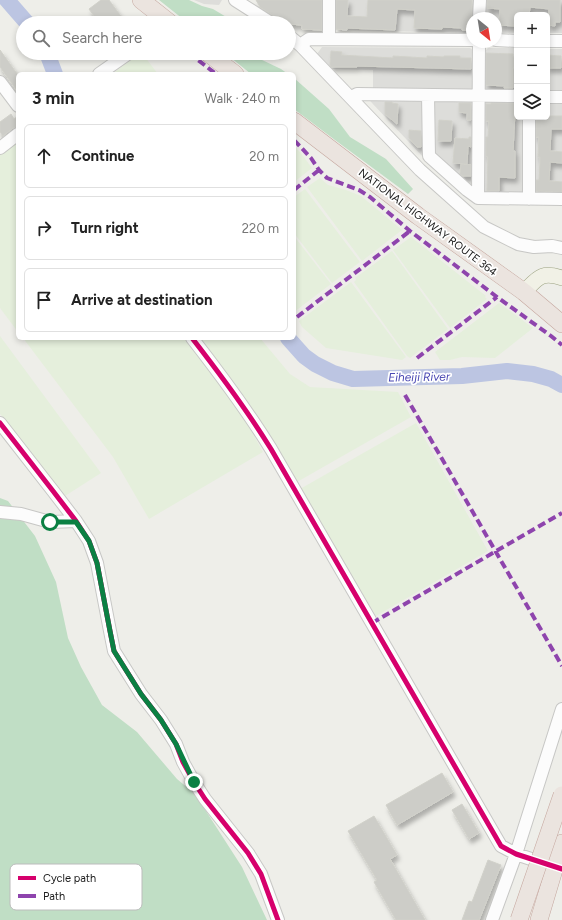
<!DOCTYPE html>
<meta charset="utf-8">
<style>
:root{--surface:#fff;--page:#f2f2f2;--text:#222;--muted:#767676;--line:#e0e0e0}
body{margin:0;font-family:Figtree,sans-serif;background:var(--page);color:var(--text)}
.controls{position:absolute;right:12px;top:12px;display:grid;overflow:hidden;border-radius:6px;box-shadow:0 2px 6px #0003}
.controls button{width:36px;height:36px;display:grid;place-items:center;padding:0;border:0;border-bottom:1px solid var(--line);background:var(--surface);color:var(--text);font:20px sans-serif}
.compass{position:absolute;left:466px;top:12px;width:36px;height:36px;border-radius:50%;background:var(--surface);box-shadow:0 2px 6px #0003;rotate:150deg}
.stop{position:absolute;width:12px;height:12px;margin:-9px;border:3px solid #0b8043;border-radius:50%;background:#fff}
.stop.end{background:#0b8043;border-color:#fff;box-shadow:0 1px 4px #0008}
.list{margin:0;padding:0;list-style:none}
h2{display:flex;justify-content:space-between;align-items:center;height:52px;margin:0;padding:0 16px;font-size:17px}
h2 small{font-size:13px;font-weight:400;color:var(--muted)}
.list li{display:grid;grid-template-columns:26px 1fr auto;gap:12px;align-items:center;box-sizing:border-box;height:64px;margin:0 8px 8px;padding:0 8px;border:1px solid var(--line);border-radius:6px}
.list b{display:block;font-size:15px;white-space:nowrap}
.list em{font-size:13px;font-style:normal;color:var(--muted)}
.icon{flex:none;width:22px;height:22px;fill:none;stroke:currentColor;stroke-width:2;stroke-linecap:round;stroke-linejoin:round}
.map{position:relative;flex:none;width:562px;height:920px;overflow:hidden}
.search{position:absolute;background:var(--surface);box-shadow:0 2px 6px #0003;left:16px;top:16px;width:280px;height:44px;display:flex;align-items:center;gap:10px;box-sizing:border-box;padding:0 14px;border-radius:22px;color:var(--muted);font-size:15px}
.panel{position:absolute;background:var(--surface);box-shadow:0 2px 6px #0003;left:16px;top:72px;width:280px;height:268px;border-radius:6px}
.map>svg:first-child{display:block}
.residential{fill:#ddddda}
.farmland{fill:#e5efdc}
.forest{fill:#c0dec5}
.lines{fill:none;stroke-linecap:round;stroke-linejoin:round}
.river{stroke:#bcc5e2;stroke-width:16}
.building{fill:#cdcdc8;stroke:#d1d1ca;filter:url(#shadow)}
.minor-casing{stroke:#c7c7c5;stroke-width:14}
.major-casing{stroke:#9fa585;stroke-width:16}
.highway-casing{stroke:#c5a69e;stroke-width:18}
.minor{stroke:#fcfcfc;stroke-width:12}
.major{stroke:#f1f1e6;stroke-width:15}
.highway{stroke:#ebe4df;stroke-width:17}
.highway-bridge-casing{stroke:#c5a69e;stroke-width:18;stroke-linecap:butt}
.highway-bridge{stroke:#ebe4df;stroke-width:17}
.quiet{stroke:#8e44ad;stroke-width:4;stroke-dasharray:8 4;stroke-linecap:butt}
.cycleway-casing{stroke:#fff;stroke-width:8}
.cycleway{stroke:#d6006c;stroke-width:5}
.route{stroke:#0b8043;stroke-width:5}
.labels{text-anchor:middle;stroke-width:3.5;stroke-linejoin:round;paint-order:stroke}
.street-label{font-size:11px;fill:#202020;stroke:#fff}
.water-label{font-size:12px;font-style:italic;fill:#4b49b3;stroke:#fff}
.key{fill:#fff;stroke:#bcbcbc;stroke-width:1}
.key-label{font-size:11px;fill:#202020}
</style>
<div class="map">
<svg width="562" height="920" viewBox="0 0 562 920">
<defs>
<filter id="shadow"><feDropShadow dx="2.5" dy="4.5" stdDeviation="2" flood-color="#0004"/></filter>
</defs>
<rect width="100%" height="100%" fill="#eeeee9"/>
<path class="residential" d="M194,0H222L219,5L204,4Z
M332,0H476V18H472V33L336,30L332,28Z
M483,0H562V33H547V15H517V33H496V18H483Z
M322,47L470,48L475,52V87L471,91L373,89V70L331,69L317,54Z
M488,48H517V91L486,90L483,85V53Z
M547,49H562V91H547Z
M367,97L421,99L424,102V158L372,103Z
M436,98H472L475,103L474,187L471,188L431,153L432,102Z
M487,99H517V117H526L524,191L521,195H485L482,191V103Z
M547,99L562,100V196H535L533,117H547Z"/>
<path class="farmland" d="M140,53H142L158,74H112Z
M18,142V332L0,308V155Z
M294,146L300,152L312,168L294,182Z
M320,178L328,185L346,190L361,196L402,230L362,261L307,187Z
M305,189L360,262L332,283L294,233V197Z
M294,236L331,284L294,312Z
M411,237L486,296L485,297L487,299L450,328L393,250Z
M392,251L448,329L410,358L407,356L354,282L356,280L355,278Z
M351,282L406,357L402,360L326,348L302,327L299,321Z
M499,303L533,328L495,358L462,357L450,360H440L435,352Z
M0,336L101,473L65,496L0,414Z
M23,338H184L243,416L263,452L149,519L113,457Z
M197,338H260L290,374L310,387L398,392L411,417L297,482L259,421Z
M416,423L488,551L376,616L300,489Z"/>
<path class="forest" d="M159,0H189L202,6L213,9L228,18L233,23H188Z
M225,53H256L260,59L281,69L288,74H251Z
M294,78L329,109L350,137L386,159L413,189L408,194L335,140L294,109Z
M0,498L8,501L35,536L56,582L68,638L81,667L102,705L137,732L177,779L195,794L242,867L267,920H0Z"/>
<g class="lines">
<path class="river" d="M7,0L27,23
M47,53L55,74
M288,338L304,356L315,364L333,373L353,379L462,376L507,371L533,374L551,379L562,385"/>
</g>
<path class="building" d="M101,0H109L126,23H99L89,9Z
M256,0H322V30L302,29V25L289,24V23H278V20L275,17L260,7Z
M336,0H348L347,16L367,17L368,0H472V31L462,30V28L442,27V29L414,28L415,10L397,9L395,30L347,28V30L336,29Z
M487,0H560V22H555V26L548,25L549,9L530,7L529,15H517V25L514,24V26L499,25L500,9L487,8Z
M0,50L18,75V92L0,67Z
M331,51L342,52L341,55L393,58V56L427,58V56L444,57V56H460V58H471V69L357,66V67H331L330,65Z
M486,53L513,54V57H517V68H513V88H504L505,86L486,85Z
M547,55L561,56V68H547Z
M385,102H392V103L398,104L397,124L385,114Z
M459,103H471V120H467V113L459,112Z
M491,103H517V112H515L513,151H515V178L499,177V191H487L488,157L486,156V137H488L489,121H486V104H491Z
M11,114L14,119L18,116V127L13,128L3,136L0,132V122Z
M547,116H562V129H551L550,151L562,152V163L550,162L549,181L562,182V192L536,191V180H539L540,164V157H538L539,137H536V117H547Z
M439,120L452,121L451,141H438Z
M409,130L421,131V147H417L409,138Z
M469,137H471V147L468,146L467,164L453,163L455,138L469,139Z
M461,164L471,165V176H463L460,174Z
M442,773L453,792L397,825L386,805Z
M462,804L479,833L469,839L452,810Z
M374,816L397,855L390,859L425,920H396L374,882L377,880L348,831Z
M488,860L501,865L479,920H462L469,901L472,902Z"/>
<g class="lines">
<defs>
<path id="minor" d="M235,0L271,23
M329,0V39
M479,18L480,0
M289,36L300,45L420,170L484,227L518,244L534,247L552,246L562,248
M496,40L517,41
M547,41H562
M479,42L478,198L562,199
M300,45L309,39L472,40
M99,74L129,53
M0,82L18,106
M428,95L429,156L467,190L478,198
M351,97L357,94L517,96
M547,97H562
M0,148L18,134
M529,199V117
M192,338C220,374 247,410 271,449L501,846L516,854L546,864
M0,423L53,491L76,521L89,541L97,563L110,631L114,651L141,694L161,720L176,744L183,762L194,782L205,799L248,853L261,874L278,920
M0,512L21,514L50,522L76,521
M492,920L516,854L562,709"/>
<path id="major" d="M524,292C538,278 541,271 562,278"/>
<path id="highway" d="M141,0L170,23
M208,53L235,74
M294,121L418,216L524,292L562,324
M539,920L562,843"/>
</defs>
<use href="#minor" class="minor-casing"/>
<use href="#major" class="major-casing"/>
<use href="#highway" class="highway-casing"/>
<use href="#minor" class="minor"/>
<use href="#major" class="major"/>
<use href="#highway" class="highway"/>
<defs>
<path id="highway-bridge" d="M519,920L562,795"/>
</defs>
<use href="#highway-bridge" class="highway-bridge-casing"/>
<use href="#highway-bridge" class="highway-bridge"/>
<path class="quiet" d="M189,53L216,74
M294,140L311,158L319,170L327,178L359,190L370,197L410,231L497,297L551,336L562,345
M294,190L319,170
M297,317L410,231
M417,358L497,297
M405,395L562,666
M372,623L562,513"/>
<defs>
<path id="cycleway" d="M192,338C220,374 247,410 271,449L501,846L516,854L562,869
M0,423L53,491L76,521L89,541L97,563L110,631L114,651L141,694L161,720L176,744L183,762L194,782L205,799L248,853L261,874L278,920"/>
</defs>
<use href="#cycleway" class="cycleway-casing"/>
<use href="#cycleway" class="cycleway"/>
</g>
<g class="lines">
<path class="route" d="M50,522H76L89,541L97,563L110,631L114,651L141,694L161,720L176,744L194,782"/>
</g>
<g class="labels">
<g class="street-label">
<text transform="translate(428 222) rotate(37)" y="4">NATIONAL HIGHWAY ROUTE 364</text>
</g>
<g class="water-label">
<text transform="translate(419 377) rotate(-1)" y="4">Eiheiji River</text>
</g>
</g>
<rect x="10" y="864" width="132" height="46" rx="6" class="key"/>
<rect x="18" y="876" width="18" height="4" fill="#d6006c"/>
<rect x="18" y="894" width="18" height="4" fill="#8e44ad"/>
<g class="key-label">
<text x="43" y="882">Cycle path</text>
<text x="43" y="900">Path</text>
</g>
</svg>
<div class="controls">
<button>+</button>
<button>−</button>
<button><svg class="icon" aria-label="layers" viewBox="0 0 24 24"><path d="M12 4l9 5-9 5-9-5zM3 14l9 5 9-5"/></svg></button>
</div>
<svg class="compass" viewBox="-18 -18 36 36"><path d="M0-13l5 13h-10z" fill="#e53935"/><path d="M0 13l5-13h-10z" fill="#767676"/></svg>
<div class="stop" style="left:50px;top:522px"></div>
<div class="stop end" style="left:194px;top:782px"></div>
<div class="search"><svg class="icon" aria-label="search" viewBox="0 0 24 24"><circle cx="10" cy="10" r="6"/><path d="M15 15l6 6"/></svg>Search here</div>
<section class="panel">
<h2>3 min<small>Walk · 240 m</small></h2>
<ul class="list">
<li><svg class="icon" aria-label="ahead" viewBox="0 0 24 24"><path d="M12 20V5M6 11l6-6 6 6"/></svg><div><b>Continue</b></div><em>20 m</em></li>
<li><svg class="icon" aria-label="right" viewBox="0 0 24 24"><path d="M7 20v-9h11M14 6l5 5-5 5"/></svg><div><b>Turn right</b></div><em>220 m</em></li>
<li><svg class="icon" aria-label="arrive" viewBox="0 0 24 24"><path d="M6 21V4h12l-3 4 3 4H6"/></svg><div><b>Arrive at destination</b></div></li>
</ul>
</section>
</div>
